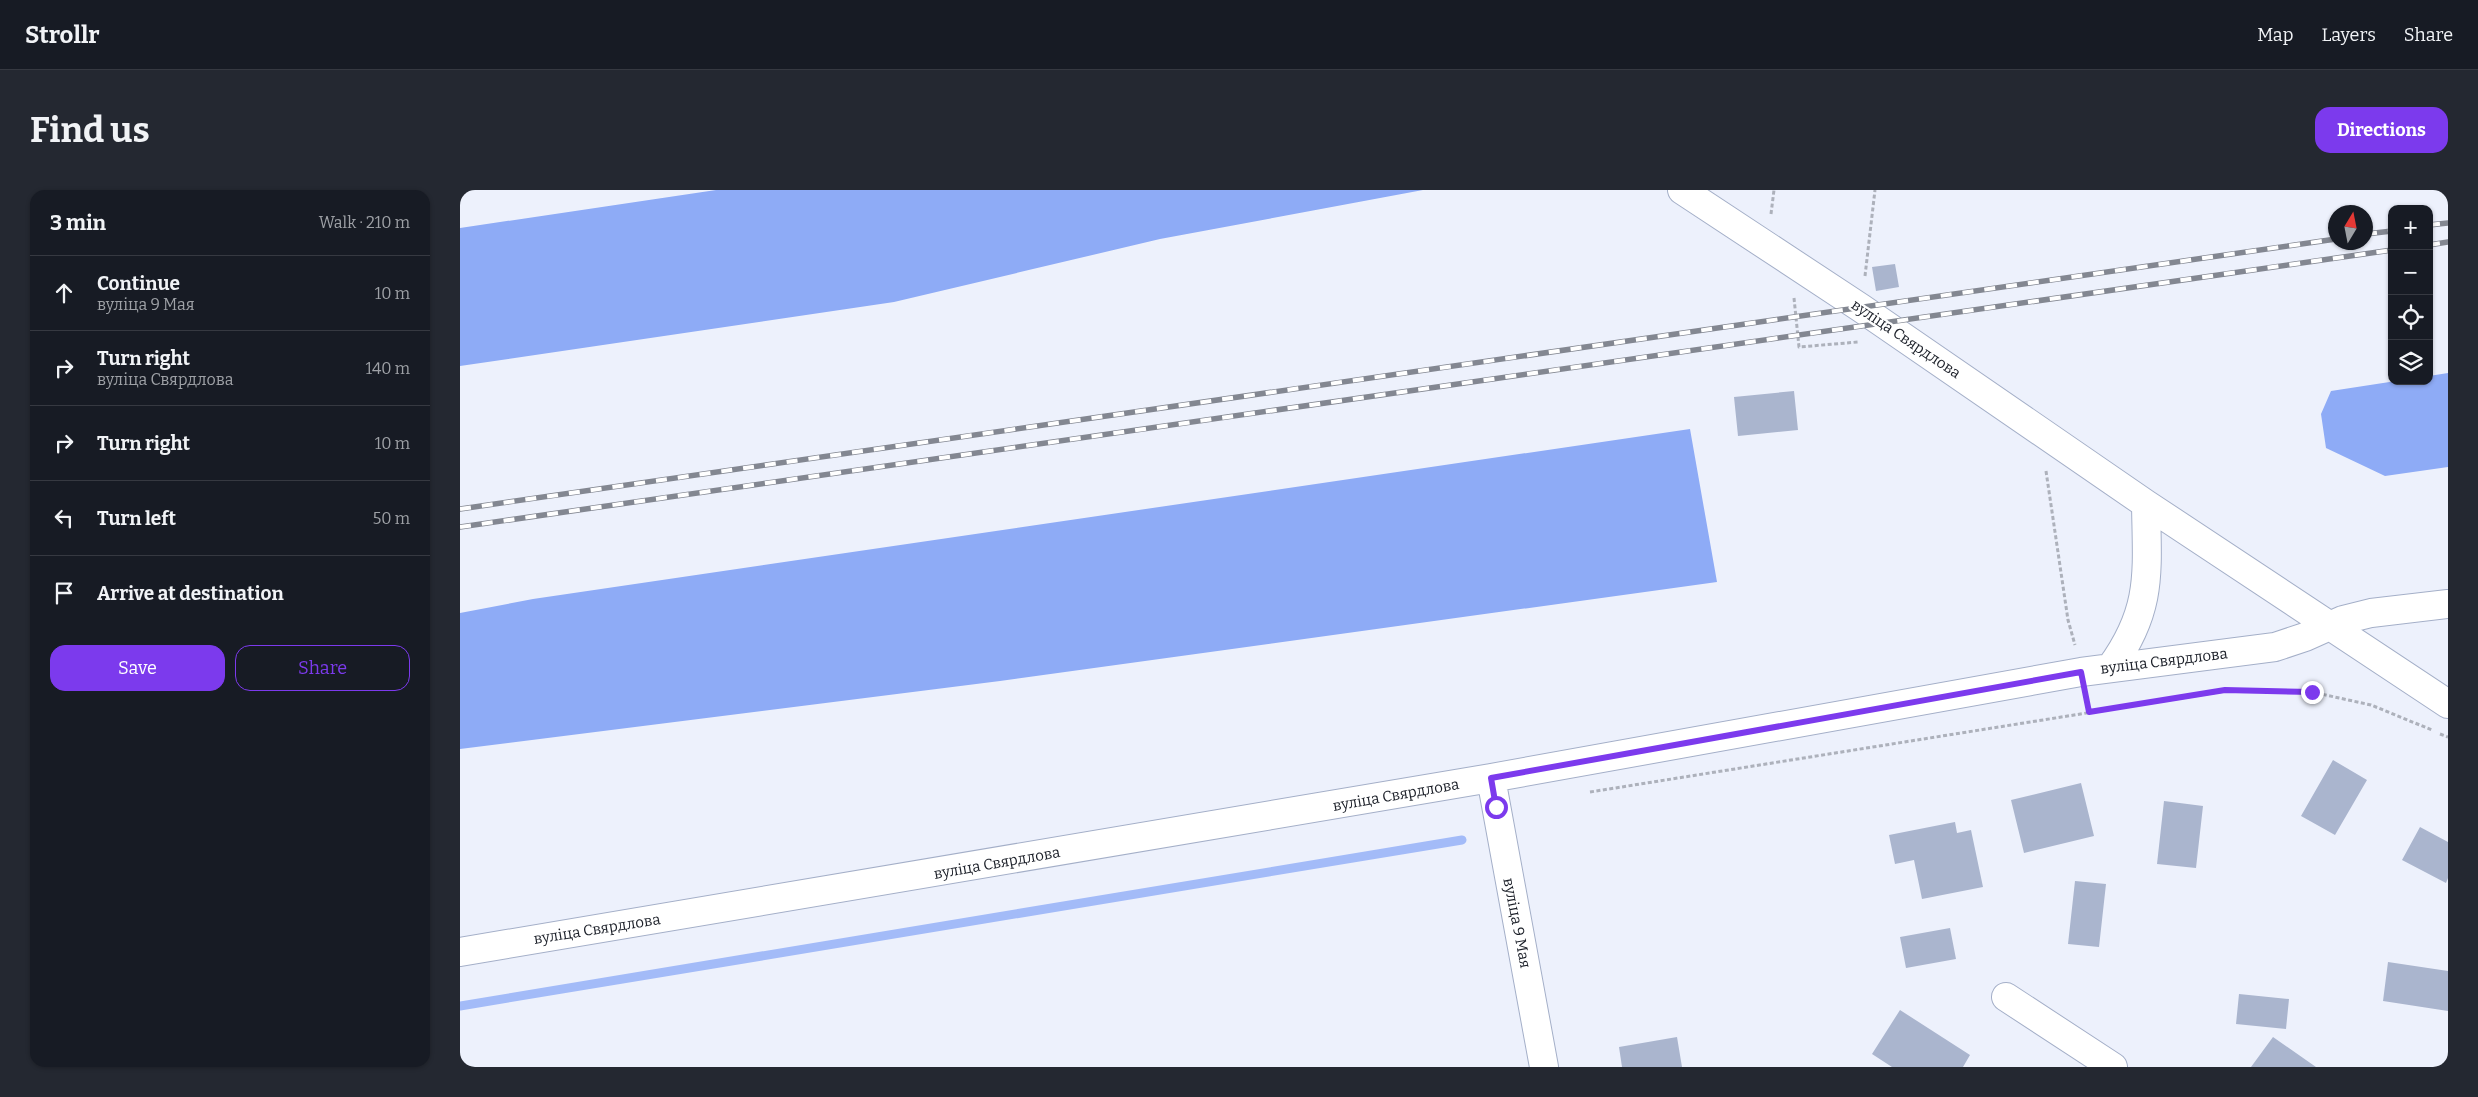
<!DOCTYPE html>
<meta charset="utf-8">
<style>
:root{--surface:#171b24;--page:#242831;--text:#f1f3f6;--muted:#9ea1a6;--line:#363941;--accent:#7c3aed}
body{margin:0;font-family:Bitter,serif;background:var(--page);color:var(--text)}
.controls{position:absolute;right:15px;top:15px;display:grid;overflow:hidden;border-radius:10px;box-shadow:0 1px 4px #0004}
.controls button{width:45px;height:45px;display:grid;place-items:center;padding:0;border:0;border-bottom:1px solid var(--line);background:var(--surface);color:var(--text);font:25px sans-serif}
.compass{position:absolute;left:1868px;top:15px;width:45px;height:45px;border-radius:50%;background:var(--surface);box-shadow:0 1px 4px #0004;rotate:10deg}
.stop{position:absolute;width:15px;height:15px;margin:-11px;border:4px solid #7c3aed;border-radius:50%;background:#fff}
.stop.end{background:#7c3aed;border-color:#fff;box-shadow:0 1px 5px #0008}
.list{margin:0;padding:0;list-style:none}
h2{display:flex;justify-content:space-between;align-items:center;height:65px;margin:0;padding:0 20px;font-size:21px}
h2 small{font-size:16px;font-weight:400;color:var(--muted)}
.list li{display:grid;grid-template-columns:32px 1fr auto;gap:15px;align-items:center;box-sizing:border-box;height:75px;padding:0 20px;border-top:1px solid var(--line)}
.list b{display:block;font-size:19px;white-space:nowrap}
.list p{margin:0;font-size:16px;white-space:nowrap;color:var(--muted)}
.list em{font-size:16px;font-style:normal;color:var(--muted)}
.actions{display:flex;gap:10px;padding:15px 20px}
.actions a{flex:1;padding:11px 0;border:1px solid var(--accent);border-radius:15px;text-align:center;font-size:18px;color:var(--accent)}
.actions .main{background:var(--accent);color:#fff}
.icon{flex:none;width:28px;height:28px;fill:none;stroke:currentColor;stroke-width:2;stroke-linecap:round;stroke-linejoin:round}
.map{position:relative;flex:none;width:1988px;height:877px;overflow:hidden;border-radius:15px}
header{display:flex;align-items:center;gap:30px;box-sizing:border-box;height:70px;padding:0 25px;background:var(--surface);border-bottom:1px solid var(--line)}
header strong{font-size:24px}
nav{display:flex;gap:28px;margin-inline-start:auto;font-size:18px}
.intro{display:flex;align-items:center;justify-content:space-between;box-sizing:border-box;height:120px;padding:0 30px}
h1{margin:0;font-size:35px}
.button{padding:12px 22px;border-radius:15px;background:var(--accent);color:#fff;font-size:18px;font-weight:700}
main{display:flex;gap:30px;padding:0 30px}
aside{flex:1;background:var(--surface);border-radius:15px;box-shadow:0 1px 4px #0004}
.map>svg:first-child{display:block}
.forest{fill:#8eabf6}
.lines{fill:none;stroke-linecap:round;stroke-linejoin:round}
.stream{stroke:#a3bbf8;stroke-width:9}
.building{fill:#aab5ce}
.minor-casing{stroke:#a4afc8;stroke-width:30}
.path{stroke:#adb1bb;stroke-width:3;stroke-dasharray:4 2.5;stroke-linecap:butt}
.minor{stroke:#fff;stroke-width:28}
.rail-casing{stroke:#838791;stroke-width:5.5}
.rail{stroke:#fff;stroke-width:4;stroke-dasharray:11;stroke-linecap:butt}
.route{stroke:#7c3aed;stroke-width:6}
.labels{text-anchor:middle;stroke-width:4.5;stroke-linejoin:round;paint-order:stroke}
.street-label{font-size:15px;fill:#1b1f28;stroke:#fff}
</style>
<header>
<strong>Strollr</strong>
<nav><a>Map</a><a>Layers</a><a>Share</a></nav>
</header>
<div class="intro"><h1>Find us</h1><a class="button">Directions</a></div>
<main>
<aside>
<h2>3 min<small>Walk · 210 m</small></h2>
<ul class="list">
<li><svg class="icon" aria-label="ahead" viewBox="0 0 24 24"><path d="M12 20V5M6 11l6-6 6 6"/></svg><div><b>Continue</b><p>вуліца 9 Мая</p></div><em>10 m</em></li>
<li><svg class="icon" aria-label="right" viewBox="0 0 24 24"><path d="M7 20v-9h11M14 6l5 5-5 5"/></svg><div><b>Turn right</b><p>вуліца Свярдлова</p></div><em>140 m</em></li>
<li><svg class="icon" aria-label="right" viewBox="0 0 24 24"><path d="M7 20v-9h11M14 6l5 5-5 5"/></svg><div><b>Turn right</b></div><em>10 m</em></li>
<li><svg class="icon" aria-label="left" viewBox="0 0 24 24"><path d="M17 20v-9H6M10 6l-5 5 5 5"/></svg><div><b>Turn left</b></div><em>50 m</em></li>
<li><svg class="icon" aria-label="arrive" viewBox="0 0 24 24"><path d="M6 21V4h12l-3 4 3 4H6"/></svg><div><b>Arrive at destination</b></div></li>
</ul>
<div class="actions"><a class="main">Save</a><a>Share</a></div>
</aside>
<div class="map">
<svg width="1988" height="877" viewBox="0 0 1988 877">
<rect width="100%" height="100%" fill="#edf1fc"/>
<path class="forest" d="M256,0H963L700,49L434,112L0,176V38Z
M1988,183V277L1925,286L1866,258L1861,224L1871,201L1936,191H1969V186Z
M1230,239L1257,392L540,491L0,559V423L73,409Z"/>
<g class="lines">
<path class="stream" d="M0,816L1002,650"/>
</g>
<path class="building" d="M1435,74L1439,97L1416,101L1412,77Z
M1334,201L1338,240L1278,246L1274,207Z
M1873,570L1907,590L1875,645L1841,626Z
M1621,593L1634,646L1564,663L1551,610Z
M1704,611L1743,616L1736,678L1697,674Z
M1495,632L1497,643L1511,640L1523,697L1462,709L1454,670L1435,674L1429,645Z
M1960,637L1988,652V688L1986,693L1942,670Z
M1615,691L1646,694L1639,757L1608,754Z
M1490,738L1496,769L1446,778L1440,747Z
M1928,772L1988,781V821L1923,811Z
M1779,804L1829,809L1826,839L1776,834Z
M1440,820L1510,865L1503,877H1432L1412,864Z
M1217,847L1222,877H1162L1159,857Z
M1813,847L1856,877H1791Z"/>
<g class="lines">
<defs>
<path id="minor" d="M1222,0L1401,118L1686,314L1988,514
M1651,477C1693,419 1687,382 1686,314
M1031,588L1084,877
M0,762L1031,588L1621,482L1815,457L1845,447L1883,430L1911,423L1988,414
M1546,807L1653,877"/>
</defs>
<use href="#minor" class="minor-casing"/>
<path class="path" d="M1311,24L1314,0
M1405,86L1415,0
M1334,108L1339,157L1398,152
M1586,281L1608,430L1615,455
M1626,510L1629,522
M1980,544L1988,547
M1130,602L1765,501L1852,502L1911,515L1972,540"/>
<use href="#minor" class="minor"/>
<defs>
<path id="rail" d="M1969,35L1988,33
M1906,44L1932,41
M1969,55L1988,52
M0,319L1876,49
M0,337L1932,60"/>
</defs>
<use href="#rail" class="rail-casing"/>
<use href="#rail" class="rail"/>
</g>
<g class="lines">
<path class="route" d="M1036,617L1031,588L1621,482L1629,522L1765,500L1852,502"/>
</g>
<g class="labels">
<g class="street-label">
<text transform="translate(1446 149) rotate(34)" y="5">вуліца Свярдлова</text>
<text transform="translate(1704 471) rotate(-7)" y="5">вуліца Свярдлова</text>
<text transform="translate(936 605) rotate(-10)" y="5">вуліца Свярдлова</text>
<text transform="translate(537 673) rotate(-10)" y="5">вуліца Свярдлова</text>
<text transform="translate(1057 733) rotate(79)" y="5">вуліца 9 Мая</text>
<text transform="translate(137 739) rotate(-9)" y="5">вуліца Свярдлова</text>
</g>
</g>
</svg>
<div class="controls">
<button>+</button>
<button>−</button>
<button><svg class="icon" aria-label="locate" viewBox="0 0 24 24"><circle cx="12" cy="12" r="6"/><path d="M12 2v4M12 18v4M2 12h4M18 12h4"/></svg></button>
<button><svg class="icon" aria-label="layers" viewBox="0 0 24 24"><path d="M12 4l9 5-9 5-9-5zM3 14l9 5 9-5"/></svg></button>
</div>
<svg class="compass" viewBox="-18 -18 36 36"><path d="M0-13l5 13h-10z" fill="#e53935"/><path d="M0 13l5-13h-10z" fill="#9ea1a6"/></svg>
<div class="stop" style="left:1036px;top:617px"></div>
<div class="stop end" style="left:1852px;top:502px"></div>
</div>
</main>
